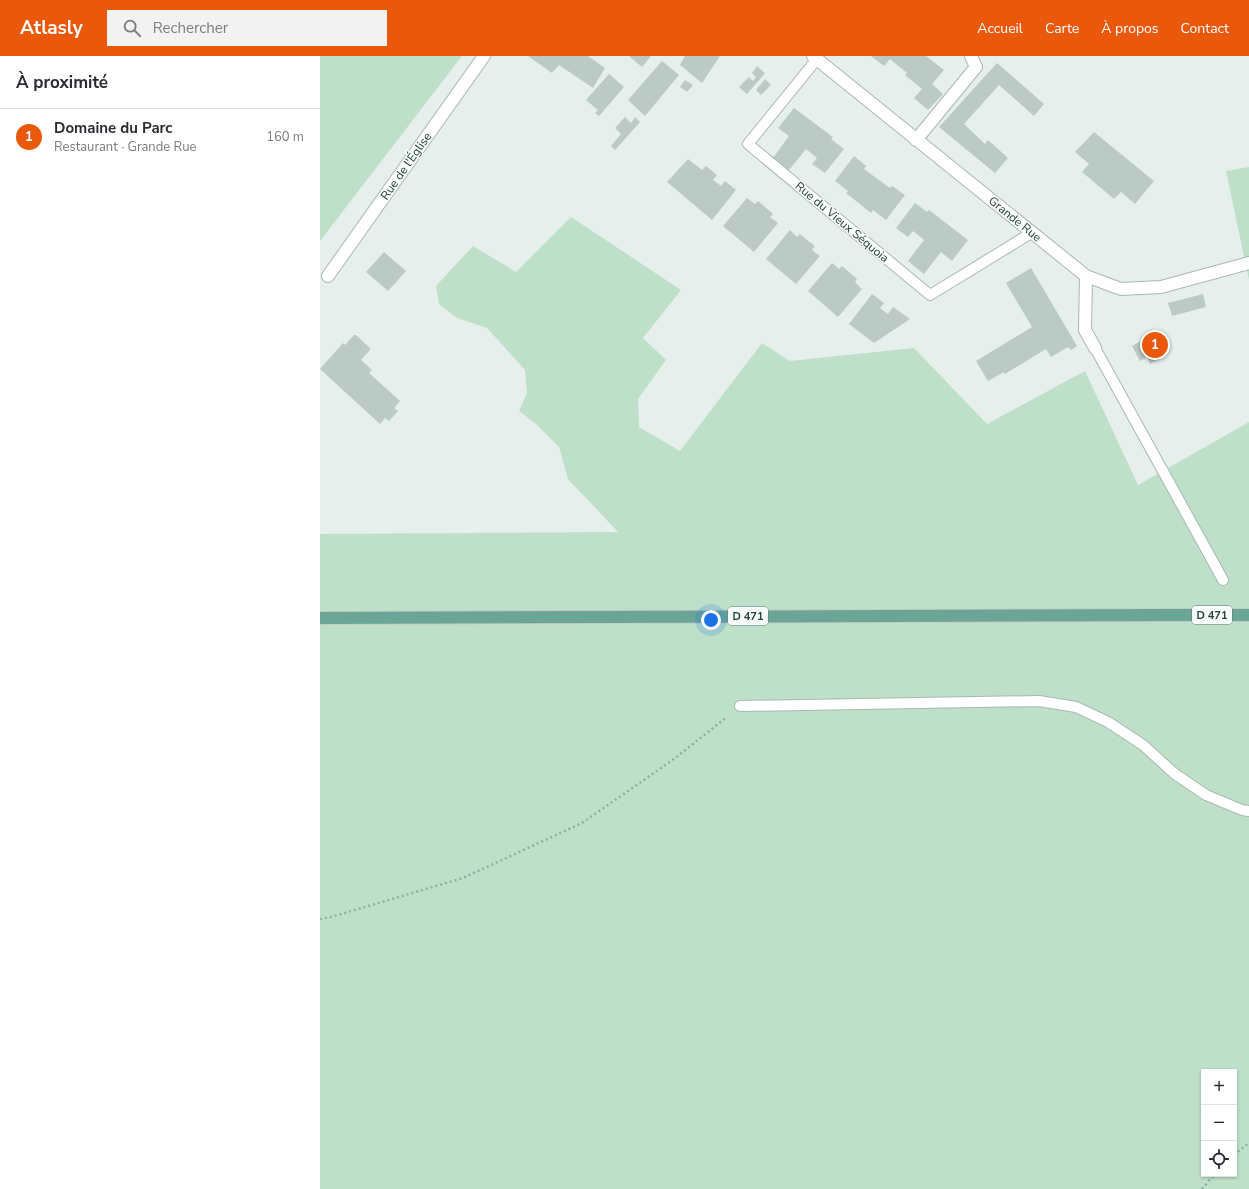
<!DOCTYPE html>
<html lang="fr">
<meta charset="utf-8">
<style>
:root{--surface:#fff;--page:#f2f2f3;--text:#2b2b33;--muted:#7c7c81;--line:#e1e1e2;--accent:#ea580c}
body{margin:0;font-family:"Nunito Sans",sans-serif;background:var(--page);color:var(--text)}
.controls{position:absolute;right:12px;bottom:12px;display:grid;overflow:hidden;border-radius:0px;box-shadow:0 1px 3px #0004}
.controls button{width:36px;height:36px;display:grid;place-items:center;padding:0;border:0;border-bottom:1px solid var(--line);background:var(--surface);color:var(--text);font:20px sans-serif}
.you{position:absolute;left:391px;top:564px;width:14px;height:14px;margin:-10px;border:3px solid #fff;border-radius:50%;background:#1a73e8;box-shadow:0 0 0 6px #1a73e833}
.badge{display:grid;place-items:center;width:26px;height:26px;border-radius:50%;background:var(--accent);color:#fff;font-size:13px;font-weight:700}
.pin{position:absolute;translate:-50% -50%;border:2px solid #fff;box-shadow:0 1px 4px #0006}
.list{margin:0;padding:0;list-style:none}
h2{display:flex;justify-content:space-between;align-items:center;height:52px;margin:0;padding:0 16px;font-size:17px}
h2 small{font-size:13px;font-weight:400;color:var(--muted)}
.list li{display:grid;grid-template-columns:26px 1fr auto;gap:12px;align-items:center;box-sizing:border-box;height:56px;padding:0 16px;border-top:1px solid var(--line)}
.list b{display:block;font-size:15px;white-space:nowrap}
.list p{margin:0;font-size:13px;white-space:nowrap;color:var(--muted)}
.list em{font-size:13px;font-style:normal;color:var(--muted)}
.icon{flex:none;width:22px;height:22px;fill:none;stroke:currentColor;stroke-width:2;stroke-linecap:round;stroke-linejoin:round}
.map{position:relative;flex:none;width:929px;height:1133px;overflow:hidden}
header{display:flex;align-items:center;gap:24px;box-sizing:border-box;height:56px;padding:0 20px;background:var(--accent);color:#fff}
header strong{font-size:19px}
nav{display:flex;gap:22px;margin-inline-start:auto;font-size:14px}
.search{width:280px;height:36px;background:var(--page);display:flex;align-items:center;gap:10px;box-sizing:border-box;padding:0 14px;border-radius:0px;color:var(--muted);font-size:15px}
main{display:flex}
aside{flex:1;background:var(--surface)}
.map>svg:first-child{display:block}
.green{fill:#bfe0c8;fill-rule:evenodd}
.building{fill:#bbcac4}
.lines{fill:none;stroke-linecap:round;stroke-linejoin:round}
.lane-casing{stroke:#a8b8b2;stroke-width:12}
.street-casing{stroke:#a8b8b2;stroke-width:14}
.primary-casing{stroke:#c2cac8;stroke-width:14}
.path{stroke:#86b3a5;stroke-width:2.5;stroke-dasharray:2 3;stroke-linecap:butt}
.lane{stroke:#fff;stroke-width:10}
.street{stroke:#fff;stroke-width:12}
.primary{stroke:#6aa596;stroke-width:12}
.primary-bridge-casing{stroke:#c2cac8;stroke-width:14;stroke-linecap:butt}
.primary-bridge{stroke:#6aa596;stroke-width:12}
.labels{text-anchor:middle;stroke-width:3;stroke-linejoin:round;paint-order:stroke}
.shield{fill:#f7fbf9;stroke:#637a73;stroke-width:1}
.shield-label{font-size:11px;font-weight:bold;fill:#24423a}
.street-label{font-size:12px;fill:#24423a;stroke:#f7fbf9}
</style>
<header>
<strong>Atlasly</strong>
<div class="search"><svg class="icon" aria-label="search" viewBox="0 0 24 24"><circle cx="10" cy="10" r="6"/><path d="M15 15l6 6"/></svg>Rechercher</div>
<nav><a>Accueil</a><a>Carte</a><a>À propos</a><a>Contact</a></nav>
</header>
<main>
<aside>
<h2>À proximité<small></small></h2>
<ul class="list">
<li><span class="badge">1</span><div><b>Domaine du Parc</b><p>Restaurant · Grande Rue</p></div><em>160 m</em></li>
</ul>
</aside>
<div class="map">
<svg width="929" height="1133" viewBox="0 0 929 1133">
<rect width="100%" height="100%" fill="#e6efeb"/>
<path class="green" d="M0,0H142L0,185Z
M929,111V224L906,115Z
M251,161L361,234L323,282L346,304L318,343L319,371L360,395L442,287L470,305L594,292L667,368L765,315L818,429L929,366V1133H0V478L298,476L248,423L239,391L216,368L199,355L207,337L205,314L167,272L137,262L119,248L116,230L153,190L196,216ZM884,1016H914V1118H884Z"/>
<path class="building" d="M208,0H268L285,12L273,32L239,9L232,17Z
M309,0H331L322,11Z
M365,0H400L382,27L360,9Z
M551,0H606L624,14L612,28L623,38L608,54L594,42L602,33L585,19L587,17L570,3L564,10Z
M342,5L359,19L325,60L308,44Z
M677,7L724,48L714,60L679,29L644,68L665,88L668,84L688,102L675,117L619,71Z
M437,10L445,17L427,38L419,31L429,21L433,25L436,21L432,17Z
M289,18L304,31L279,60L275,57L278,54L266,44Z
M445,23L451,29L441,39L436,34Z
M365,24L373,29L367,36L360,31Z
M474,52L513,81L511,83L524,93L505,117L492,108L497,102L486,93L469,114L453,102L469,80L458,72Z
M305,61L311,67L315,61L320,66L295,94L291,90L301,78L295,72Z
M774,76L834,125L815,148L801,136L794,143L762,116L769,108L755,96Z
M534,100L546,110L544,113L570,132L572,130L585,139L566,164L553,154L551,157L526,137L528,135L515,125Z
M368,103L382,114L386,110L397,119L393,124L401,130L405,125L416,134L392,164L347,126Z
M427,142L435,148L438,145L453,158L450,161L458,167L434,196L403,170Z
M595,147L607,156L609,154L648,184L632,205L621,196L604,218L588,205L604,184L593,175L588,181L576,172Z
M470,174L477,181L480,178L487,184L495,190L492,194L500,200L476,228L446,203Z
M64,196L86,215L68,235L46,216Z
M512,207L519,213L522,210L537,223L535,226L542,233L518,261L488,235Z
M711,212L757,290L751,294L748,291L731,301L726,293L685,318L684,316L668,325L656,305L712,271L686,227Z
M552,238L564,247L560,252L568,258L573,251L590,263L554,287L529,268Z
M883,238L886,251L852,260L848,247Z
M840,275L848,290L843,292L846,299L830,308L827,301L820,305L812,290Z
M34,279H36L50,292V294L41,304L52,314L49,317L80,345L74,352L78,355L69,365L65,362L60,368L0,313L23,287L25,289Z"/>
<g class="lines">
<defs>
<path id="lane" d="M497,3L428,88L610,239L682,195L711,177
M775,292L903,524
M420,650L719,645L756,651L788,666L823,689L855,718L886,739L922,754L929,755"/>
<path id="street" d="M493,0L766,220L801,233L841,231L929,207
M596,84L656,11L651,0
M8,220L164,0
M766,220L765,274L775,292"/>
<path id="primary" d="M0,562L856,559"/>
</defs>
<use href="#lane" class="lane-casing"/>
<use href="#street" class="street-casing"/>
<use href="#primary" class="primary-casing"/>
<path class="path" d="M0,863L11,861L143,822L262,767L354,703L407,661
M914,1099L929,1087
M882,1133L895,1118"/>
<use href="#lane" class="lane"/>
<use href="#street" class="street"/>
<use href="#primary" class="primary"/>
<defs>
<path id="primary-bridge" d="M856,559H929"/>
</defs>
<use href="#primary-bridge" class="primary-bridge-casing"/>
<use href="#primary-bridge" class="primary-bridge"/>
</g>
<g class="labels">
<g class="shield">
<rect x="872" y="550" width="40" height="18" rx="3"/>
<rect x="408" y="551" width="40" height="18" rx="3"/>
</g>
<g class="shield-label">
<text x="892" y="563">D 471</text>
<text x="428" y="564">D 471</text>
</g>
<g class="street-label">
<text transform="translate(86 110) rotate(-55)" y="4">Rue de l'Église</text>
<text transform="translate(695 163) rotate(39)" y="4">Grande Rue</text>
<text transform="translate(522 166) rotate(40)" y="4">Rue du Vieux Séquoia</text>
</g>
</g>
</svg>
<div class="controls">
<button>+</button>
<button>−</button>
<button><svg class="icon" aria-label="locate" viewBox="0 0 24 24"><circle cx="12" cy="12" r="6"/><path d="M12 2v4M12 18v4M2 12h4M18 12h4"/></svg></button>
</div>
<div class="you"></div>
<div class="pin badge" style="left:835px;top:289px">1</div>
</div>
</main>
